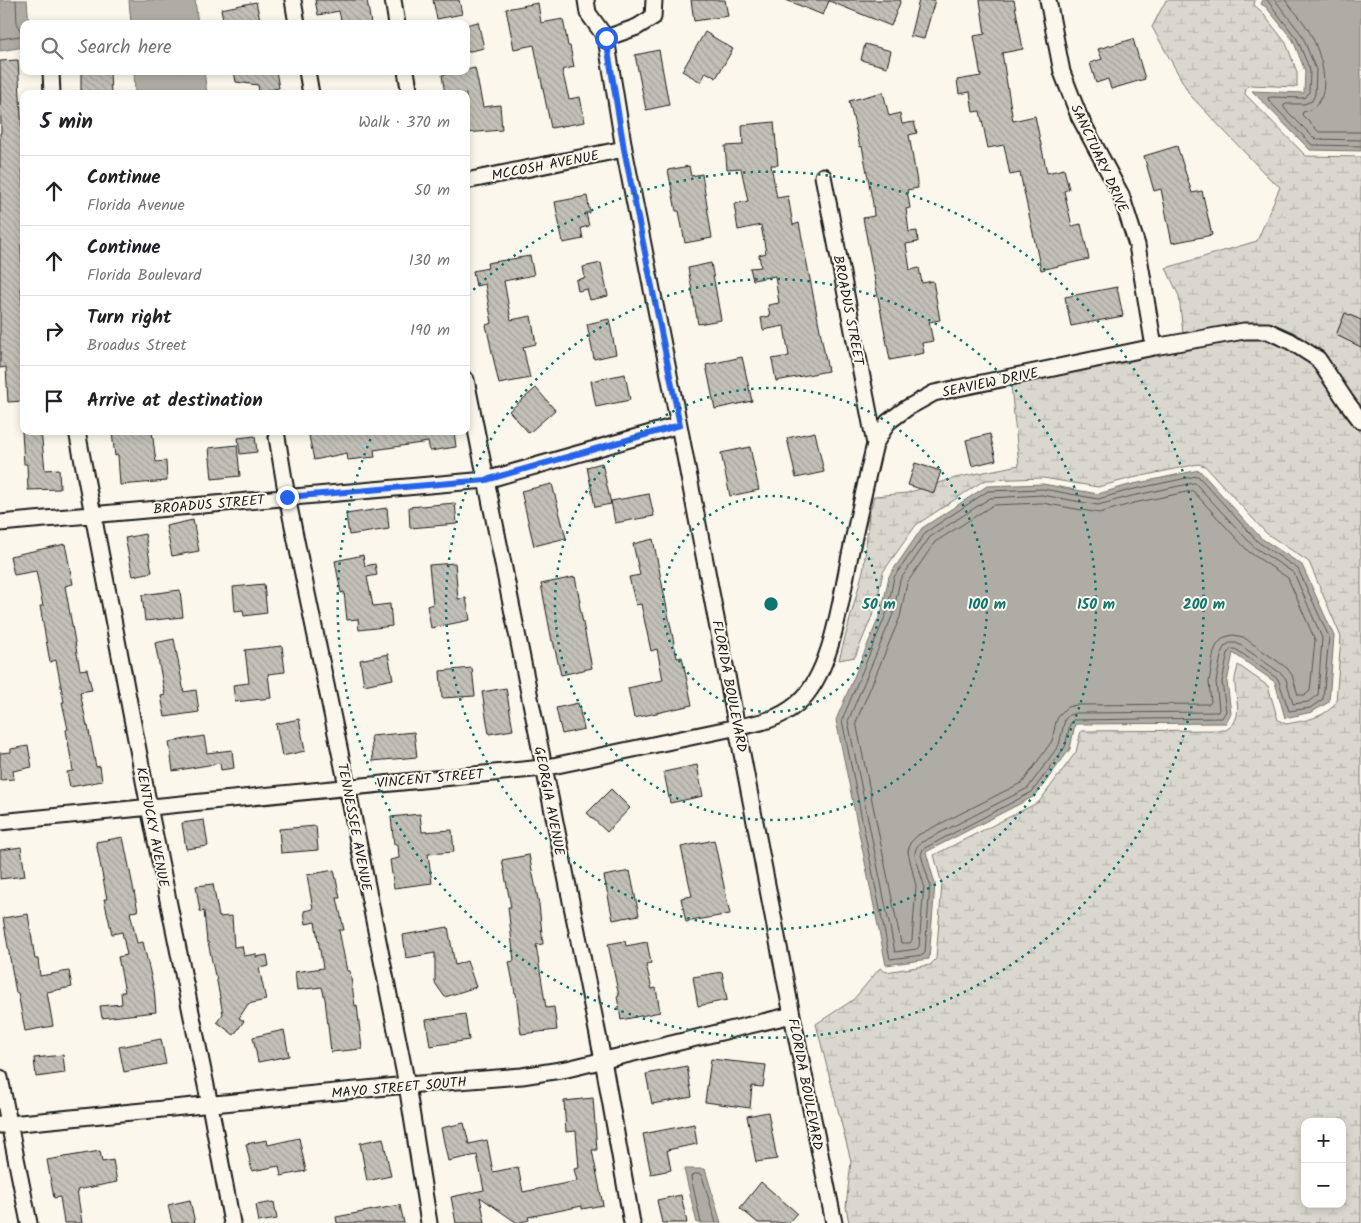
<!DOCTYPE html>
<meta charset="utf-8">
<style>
:root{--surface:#fff;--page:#f2f2f2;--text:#202124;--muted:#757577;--line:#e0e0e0}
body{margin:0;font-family:Kalam,sans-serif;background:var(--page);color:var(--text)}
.controls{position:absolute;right:15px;bottom:15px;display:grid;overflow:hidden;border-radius:10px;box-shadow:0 2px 8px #0003}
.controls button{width:45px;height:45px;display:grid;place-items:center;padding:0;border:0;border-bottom:1px solid var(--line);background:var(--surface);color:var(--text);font:25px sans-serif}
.stop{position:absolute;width:15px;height:15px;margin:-11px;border:4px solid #2563eb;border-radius:50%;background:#fff}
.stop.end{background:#2563eb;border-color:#fff;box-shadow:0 1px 5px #0008}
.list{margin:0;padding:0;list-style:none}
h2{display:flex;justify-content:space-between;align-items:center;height:65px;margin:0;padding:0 20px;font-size:21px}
h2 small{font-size:16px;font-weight:400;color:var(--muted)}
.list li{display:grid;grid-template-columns:32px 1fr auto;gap:15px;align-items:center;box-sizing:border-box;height:70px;padding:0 20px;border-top:1px solid var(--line)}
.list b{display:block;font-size:19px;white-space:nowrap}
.list p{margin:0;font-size:16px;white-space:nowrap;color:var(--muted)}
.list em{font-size:16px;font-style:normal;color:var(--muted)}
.icon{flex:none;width:28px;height:28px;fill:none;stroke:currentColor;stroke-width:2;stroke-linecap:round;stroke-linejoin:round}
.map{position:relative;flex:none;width:1361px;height:1223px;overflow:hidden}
.search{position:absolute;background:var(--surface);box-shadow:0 2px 8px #0003;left:20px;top:20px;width:450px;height:55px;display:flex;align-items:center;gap:12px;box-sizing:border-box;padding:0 18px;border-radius:10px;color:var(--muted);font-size:19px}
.panel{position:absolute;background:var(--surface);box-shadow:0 2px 8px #0003;left:20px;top:90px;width:450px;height:345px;border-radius:10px}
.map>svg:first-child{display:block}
.wetland{fill:url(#wetland-marsh);stroke:#7b7a75;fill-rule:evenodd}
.water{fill:#afaca5;stroke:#74726e}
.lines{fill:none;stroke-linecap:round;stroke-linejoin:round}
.shore{stroke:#575653;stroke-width:1}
.building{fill:url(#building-back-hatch);stroke:#1c1c1c}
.minor-casing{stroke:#1c1c1c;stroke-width:19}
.minor{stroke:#fbf7ec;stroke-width:15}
.route{stroke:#2563eb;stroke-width:6}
.ring{fill:none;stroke:#0f766e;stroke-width:2.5;stroke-dasharray:2.5 5}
.labels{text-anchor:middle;stroke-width:4;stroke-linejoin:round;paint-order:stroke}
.street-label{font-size:14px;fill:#1c1c1c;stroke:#fbf7ec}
.centre{fill:#0f766e;stroke:#fbf7ec;stroke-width:2.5}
.ring-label{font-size:15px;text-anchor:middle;font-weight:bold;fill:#0f766e;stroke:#fbf7ec;stroke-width:4;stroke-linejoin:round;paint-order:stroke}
</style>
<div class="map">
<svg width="1361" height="1223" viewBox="0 0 1361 1223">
<defs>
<pattern id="wetland-marsh" width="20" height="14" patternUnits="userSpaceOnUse" patternTransform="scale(1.25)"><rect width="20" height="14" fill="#dad7ce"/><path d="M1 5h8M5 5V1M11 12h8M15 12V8" fill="none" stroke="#bab8b0"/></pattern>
<pattern id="building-back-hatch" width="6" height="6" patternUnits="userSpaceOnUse" patternTransform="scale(1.25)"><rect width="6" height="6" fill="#c3c0b8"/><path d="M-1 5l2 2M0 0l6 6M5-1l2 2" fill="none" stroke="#a7a49e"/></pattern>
</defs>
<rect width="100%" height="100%" fill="#fbf7ec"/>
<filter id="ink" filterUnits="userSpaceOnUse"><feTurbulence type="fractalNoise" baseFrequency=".02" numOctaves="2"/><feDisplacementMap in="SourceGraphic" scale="10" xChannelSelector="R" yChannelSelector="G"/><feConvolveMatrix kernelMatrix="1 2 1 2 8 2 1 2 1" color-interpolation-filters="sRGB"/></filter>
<g filter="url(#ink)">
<path class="wetland" d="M1166,0H1255L1254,5L1261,11L1286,43L1297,72V87L1250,85L1246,88L1245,94L1306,156L1361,157V408L1325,355L1295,335L1272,325L1244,324L1183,334L1179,296L1166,268L1257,241L1280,187L1269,178L1190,95L1152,27Z
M1244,339H1266L1285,347L1311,365L1339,406L1361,434V1223H849L846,1207L851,1161L816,1024L853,1000L880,968L886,972L930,965L936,959L942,884L934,855L1039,802L1076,752L1081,731L1226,730C1244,718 1236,703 1235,685C1234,679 1237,671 1238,665L1268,686L1278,720L1286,724C1303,721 1326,718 1336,702L1341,637L1309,562L1266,533L1205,466L1198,464L1128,479L1098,487L1043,478L987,480L983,481L916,525L883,572L875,609L855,657L839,660L864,567L869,514L874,496L907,493L955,478L1019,465L1011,385L1155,354ZM1305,1122H1342V1204H1305Z"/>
<path class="water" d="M0,0H27L29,24H24V47L0,51Z
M129,0H195L198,24H131Z
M1263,0H1361V151L1310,150L1252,91L1304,93L1305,71L1293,40L1266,7L1261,4Z
M134,71H204L207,94H135Z
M1199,470L1261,538L1302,565L1334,636L1329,702L1312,712L1285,718L1275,682L1233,653L1227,682L1231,713L1226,723L1075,724L1070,749L1035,796L926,852L935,884L929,959L886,965L836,720L882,610L889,576L922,528L987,486L1043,484L1098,494L1129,485Z
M684,1169H705L721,1223H697Z"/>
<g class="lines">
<path class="shore" d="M1267,0L1297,39L1310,70L1309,92L1306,97L1303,98L1271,97L1268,98L1269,101L1312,145L1361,146
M1275,0L1302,35L1316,70L1315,94L1312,101L1304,104H1286L1284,105V108L1315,139L1361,140
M1285,0C1293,10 1303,20 1309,31C1321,52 1338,105 1303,112L1302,115L1319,132H1361
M0,39L20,36L22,34L17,24L16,0
M1198,476L1258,542L1298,569L1329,637L1323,699L1310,708L1289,711L1278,679L1237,650C1233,648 1230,649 1228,653L1222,682L1226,711L1222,718L1073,720L1070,724L1065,747L1032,792L923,849L921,855L930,885L925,953L923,955L890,959L842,720L887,612L894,577L926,532L988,491L1043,489L1098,499L1130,490Z
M1195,483L1254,547L1294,573L1322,638L1318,695L1308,702L1293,704L1286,679L1282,674L1240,645L1236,643H1230L1225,646L1222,651L1216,682L1219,709L1218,712L1076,713L1069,715L1065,719L1059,745L1028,788L922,842C917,845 915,849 915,855L924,885L919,947L917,949L895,952L848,721L893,614L900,580L930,537L990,498L1042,495L1098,505L1132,496Z
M1193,491L1249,552L1288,578L1315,640L1310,691L1305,695H1298L1292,675L1287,668L1243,637L1233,635L1225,637L1218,643L1214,651L1209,682L1211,702L1209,704L1076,705L1067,707L1060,714L1056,721L1052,741L1023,782L918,835L910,843L908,852L916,886L912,940L910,943H901L856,722L900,617L907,583L935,542L993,505L1042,503L1099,513L1134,503Z
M701,1223L691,1177L693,1174H700L702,1176L716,1223"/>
</g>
<path class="building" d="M315,0H367L371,24H342L339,11L318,15Z
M433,0H459L462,14L437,19Z
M691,0H725L728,16L694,21Z
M786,0H901L891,26L829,1L823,15Z
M919,0H935L924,39L910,36Z
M980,0H1014L1023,49L1002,53L1013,121L1035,116L1047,173L1064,169L1069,189L1064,191L1072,226L1081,224L1089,259L1041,270L1020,173L1010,175L1004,145L988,148L980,111L973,112L970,92L959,94L957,80L981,76L974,36L985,34Z
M256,2L261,24H224L221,9Z
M538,3L541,23L563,19L568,46H570L574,67L562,70L569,99L580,97L585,122L551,128L534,45L514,49L506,9Z
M478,22L484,48L466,52V25Z
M705,32L733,49L716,78L706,72L701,82L682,71Z
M1133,39L1145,79L1111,89L1108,79L1096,83L1090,63L1102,59L1098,49Z
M865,44L891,51L887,67L861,60Z
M659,50L669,105L646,110L635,55Z
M18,60L22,133L23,181H24V245H21L23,285H21L24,342V401L8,402L6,367L0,368V133H1L0,61Z
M475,68L483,107L500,105L502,130L466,133V94H445L442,75L466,71V70Z
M81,71H110L111,94H81Z
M234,71H276L279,88L259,92L258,85L236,82Z
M883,92L889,116L900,113L902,124L914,122L917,133L909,135L918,188L907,190L910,208L906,209L909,232L917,231L918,242L906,244L910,270L919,268L922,283L933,281L940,320L929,322L933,341L922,343L924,353L890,360L863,218L874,216L873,204L862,146L860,147L849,101Z
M774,122L778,165H771L777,198L788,196L793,225L799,223L828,371L776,381L772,359L789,356L784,326L763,330L761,318L770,316L768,305L779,303L775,276L753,280L750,268L761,267L759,255L766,253L761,225L738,230L734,204L748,201L741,168L727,169L725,146L743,145L742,125Z
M1177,146L1192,193L1202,191L1212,235L1172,243L1161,189L1154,191L1144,156Z
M689,166L691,176L702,174L712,238L685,243L679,211H676L668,170Z
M587,196L590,213H586L589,226L581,228L583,239L563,243L555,202Z
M530,256L534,275L504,281L511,320L531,316L536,344L523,347L530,378L499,384L486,325L492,323L485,284L476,286L473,271L488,268L487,263Z
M601,263L608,296L590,300L587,289L578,291L576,280L585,278L583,267Z
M711,263L721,320L698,324L688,268Z
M1117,287L1123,316L1071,326L1065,297Z
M1345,313L1361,320V347L1336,335Z
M609,319L616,354L594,359L587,324Z
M742,357L752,401L715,409L706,365Z
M625,374L630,400L596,407L591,381Z
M536,388L555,410L529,433L509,411Z
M22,431H41L45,470L59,469L60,489L28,490L27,464H24Z
M130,431H152L156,462L166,461L167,481L120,485L118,455L115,456L112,433Z
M308,431H454L456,447L430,451L428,442L374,450L375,457L348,460L347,453L314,460Z
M815,432L824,472L796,478L787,438Z
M990,434L996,460L972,466L966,440Z
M255,436L257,452L240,454L238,438Z
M237,445L240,476L212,479L209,448Z
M750,447L759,490L730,496L721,453Z
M602,463L611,504L595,507L587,467Z
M915,463L941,471L934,493L908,485Z
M552,484L566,538L534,546L521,491Z
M649,494L654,516L615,523L611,501Z
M455,503L457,524L410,528L409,507Z
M387,508L389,529L349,535L346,514Z
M193,520L199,551L172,556L166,526Z
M145,534L152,572L133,576L125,538Z
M653,539L677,658L682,657L692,705L634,718L628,688L663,680L657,649L651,651L641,604L636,605L629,577L640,575L633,544Z
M65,544L73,584L65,586L80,670L87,669L92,690L80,692L87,726H88L96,767L100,766L102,781L70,787L67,772L73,771L66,730L68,729L62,702H64L56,660L50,662L40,606H43L36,571L14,575L10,556Z
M363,555L365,566L375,564L377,575L367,577L373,606L390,604L392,626L359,630L358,619L347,620L344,592L341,593L335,561Z
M455,563L458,599L466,598L470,620L431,628L427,606L433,604L429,565Z
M575,577L580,602L579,603L592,668L561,675L553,641H552L541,584Z
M264,584L267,613L244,616L243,610L235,611L233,587Z
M180,590L183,617L145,621L142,595Z
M174,639L184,692L196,690L199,712L165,717L161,696L165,695L155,643Z
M282,646L285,672L268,674L271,698L235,702L233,685L249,683L245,650Z
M388,654L393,679L364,685L360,660Z
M472,668L475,696L442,698L440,671Z
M506,688L513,730L489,734L482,692Z
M578,703L584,729L562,734L556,708Z
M299,719L305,751L282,756L276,724Z
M414,732L417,757L373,761L371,736Z
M204,736L207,753L232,750L234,768L221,770L220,763L173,771L169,742Z
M28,746L32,767L13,771L14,779L0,780V753L11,752V749Z
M697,765L703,796L670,803L664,772Z
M611,789L630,808L607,832L587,813Z
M420,814L422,832L452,830L454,852L428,854L432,883L394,888L390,860L399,858L398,844H394L391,817Z
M204,820L208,846L186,849L182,823Z
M316,826L318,850L281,853L279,829Z
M123,837L138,911L130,912L137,943L143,942L154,989L156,1012L102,1018L100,1006L122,1004L121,992H125L118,957L127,955L122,932L112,934L104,899H107L96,842Z
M714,840L730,914L686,922L681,898L692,896L681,847Z
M21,847L25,876L0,879V850Z
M529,855L539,904L543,944L536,945L546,1008L554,1007L557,1030L521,1034L516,993H515L509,962L514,961L508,907H511L502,860Z
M334,870L340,898H337L344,930H339L347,971H350L355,1006L357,1005L362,1049L331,1052L325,999L322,987L297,990L295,972L323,968L315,922L306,924L304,911L313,909L307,875Z
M630,871L639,915L613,920L604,876Z
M213,884L219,917L232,916L234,947L242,946L244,956L256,954V957L267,955L269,966L259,968L266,1000L248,1004L239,1018L244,1021L234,1035L217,1022L223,1014L216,976H215L208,942H207L204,911L200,912L196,886Z
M28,914L35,959H38L40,976L69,971L72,987L47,992L53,1026L25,1031L18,993H16L3,918Z
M448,927L455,965L467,961L476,987L445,997L435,983V953L406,958L403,935Z
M625,941L626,946L647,942L651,963L646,965L652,989L656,988L660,1012L621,1020L617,996H619L608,944Z
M722,972L727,1000L698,1006L693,977Z
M465,1014L469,1040L430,1046L426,1020Z
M284,1030L289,1056L258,1062L253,1037Z
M161,1039L166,1064L124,1072L119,1047Z
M63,1055L65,1073L36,1077L34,1058Z
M711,1059L766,1065L763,1087L752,1086L750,1108L705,1102Z
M687,1066L692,1097L652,1104L646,1074Z
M593,1098L597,1150H592L603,1205L582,1209V1206L528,1217L529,1220L517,1223L480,1197L485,1223H456L451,1197L484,1190L477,1155L448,1161L441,1128L464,1123L469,1144L487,1140L493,1172L518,1167L523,1192L577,1181L574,1169L579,1168L576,1131L566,1132L564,1101Z
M768,1112L777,1159L756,1162L747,1116Z
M694,1124L697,1144L667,1150L671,1170L651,1174L643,1134Z
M299,1138L306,1171L281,1176L279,1166L252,1171L246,1144L267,1140L268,1145Z
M383,1138L391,1176L367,1181L360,1143Z
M100,1151L102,1162L113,1160L117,1182L77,1190L82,1223H64L60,1197L54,1198L47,1160Z
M761,1182L797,1213L788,1223H758L740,1208Z
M681,1195L687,1223H662L657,1200Z
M190,1200L195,1223H172L168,1205Z
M274,1202L277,1219L259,1222L256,1205Z
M400,1205L404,1223H337L336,1217Z"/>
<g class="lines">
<defs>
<path id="minor" d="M293,0L297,24
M393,0L397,24
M586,0L588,13L606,38L637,27L653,17L654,0
M1048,0L1062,72L1079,116L1121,195L1137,245L1154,347
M606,38L624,149L679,425L792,1015L834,1223
M51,71L52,94
M307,71L311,94
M406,71L410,94
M823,176L875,444
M466,181L624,149
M466,380L603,1060L632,1223
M77,431L149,807L210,1105L232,1223
M276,431L287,497L347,786L407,1085L429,1223
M0,523L486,480L679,425
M0,822L543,768L738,727C761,723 779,719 797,704C832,675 841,598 850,555C858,518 866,481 875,444L888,422L907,408L934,393L1154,347L1244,331H1268L1290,341L1318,359L1346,401L1361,421
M0,1078L29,1223
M0,1125L407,1085L522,1076L567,1069L792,1015"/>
</defs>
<use href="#minor" class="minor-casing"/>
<use href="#minor" class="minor"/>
</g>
</g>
<g class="lines" filter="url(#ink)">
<path class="route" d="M287,497L486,480L680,425L624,149L606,38"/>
</g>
<g class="ring">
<circle cx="771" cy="604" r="108"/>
<circle cx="771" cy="604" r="216"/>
<circle cx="771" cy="604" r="325"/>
<path d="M468 295A433 433 0 1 1 374 431"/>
</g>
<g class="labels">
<g class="street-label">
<text transform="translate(1100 158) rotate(65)" y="5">SANCTUARY DRIVE</text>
<text transform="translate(545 165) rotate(-11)" y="5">MCCOSH AVENUE</text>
<text transform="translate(849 310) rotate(79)" y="5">BROADUS STREET</text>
<text transform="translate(990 382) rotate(-12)" y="5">SEAVIEW DRIVE</text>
<text transform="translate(209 504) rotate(-5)" y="5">BROADUS STREET</text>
<text transform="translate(730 686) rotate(79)" y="5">FLORIDA BOULEVARD</text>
<text transform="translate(430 778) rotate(-5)" y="5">VINCENT STREET</text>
<text transform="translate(550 801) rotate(79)" y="5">GEORGIA AVENUE</text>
<text transform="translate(153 827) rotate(79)" y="5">KENTUCKY AVENUE</text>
<text transform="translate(355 827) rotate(79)" y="5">TENNESSEE AVENUE</text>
<text transform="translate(806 1084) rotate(79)" y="5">FLORIDA BOULEVARD</text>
<text transform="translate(399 1087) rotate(-5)" y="5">MAYO STREET SOUTH</text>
</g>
</g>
<circle cx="771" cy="604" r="8" class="centre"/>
<g class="ring-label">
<text x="879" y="609">50 m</text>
<text x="987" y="609">100 m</text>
<text x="1096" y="609">150 m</text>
<text x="1204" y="609">200 m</text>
</g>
</svg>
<div class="controls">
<button>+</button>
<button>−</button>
</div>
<div class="stop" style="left:606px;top:38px"></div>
<div class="stop end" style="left:287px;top:497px"></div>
<div class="search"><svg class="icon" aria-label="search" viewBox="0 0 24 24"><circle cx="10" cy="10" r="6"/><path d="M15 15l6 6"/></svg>Search here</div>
<section class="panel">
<h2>5 min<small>Walk · 370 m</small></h2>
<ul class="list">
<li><svg class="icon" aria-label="ahead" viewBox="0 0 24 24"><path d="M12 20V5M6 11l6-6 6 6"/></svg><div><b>Continue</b><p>Florida Avenue</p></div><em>50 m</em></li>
<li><svg class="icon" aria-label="ahead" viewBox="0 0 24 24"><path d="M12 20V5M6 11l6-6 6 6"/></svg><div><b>Continue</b><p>Florida Boulevard</p></div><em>130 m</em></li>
<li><svg class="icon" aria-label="right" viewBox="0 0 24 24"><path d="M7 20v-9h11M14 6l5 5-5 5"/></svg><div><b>Turn right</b><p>Broadus Street</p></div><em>190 m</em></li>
<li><svg class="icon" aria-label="arrive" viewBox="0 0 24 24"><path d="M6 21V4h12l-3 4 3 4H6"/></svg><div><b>Arrive at destination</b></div></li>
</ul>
</section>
</div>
